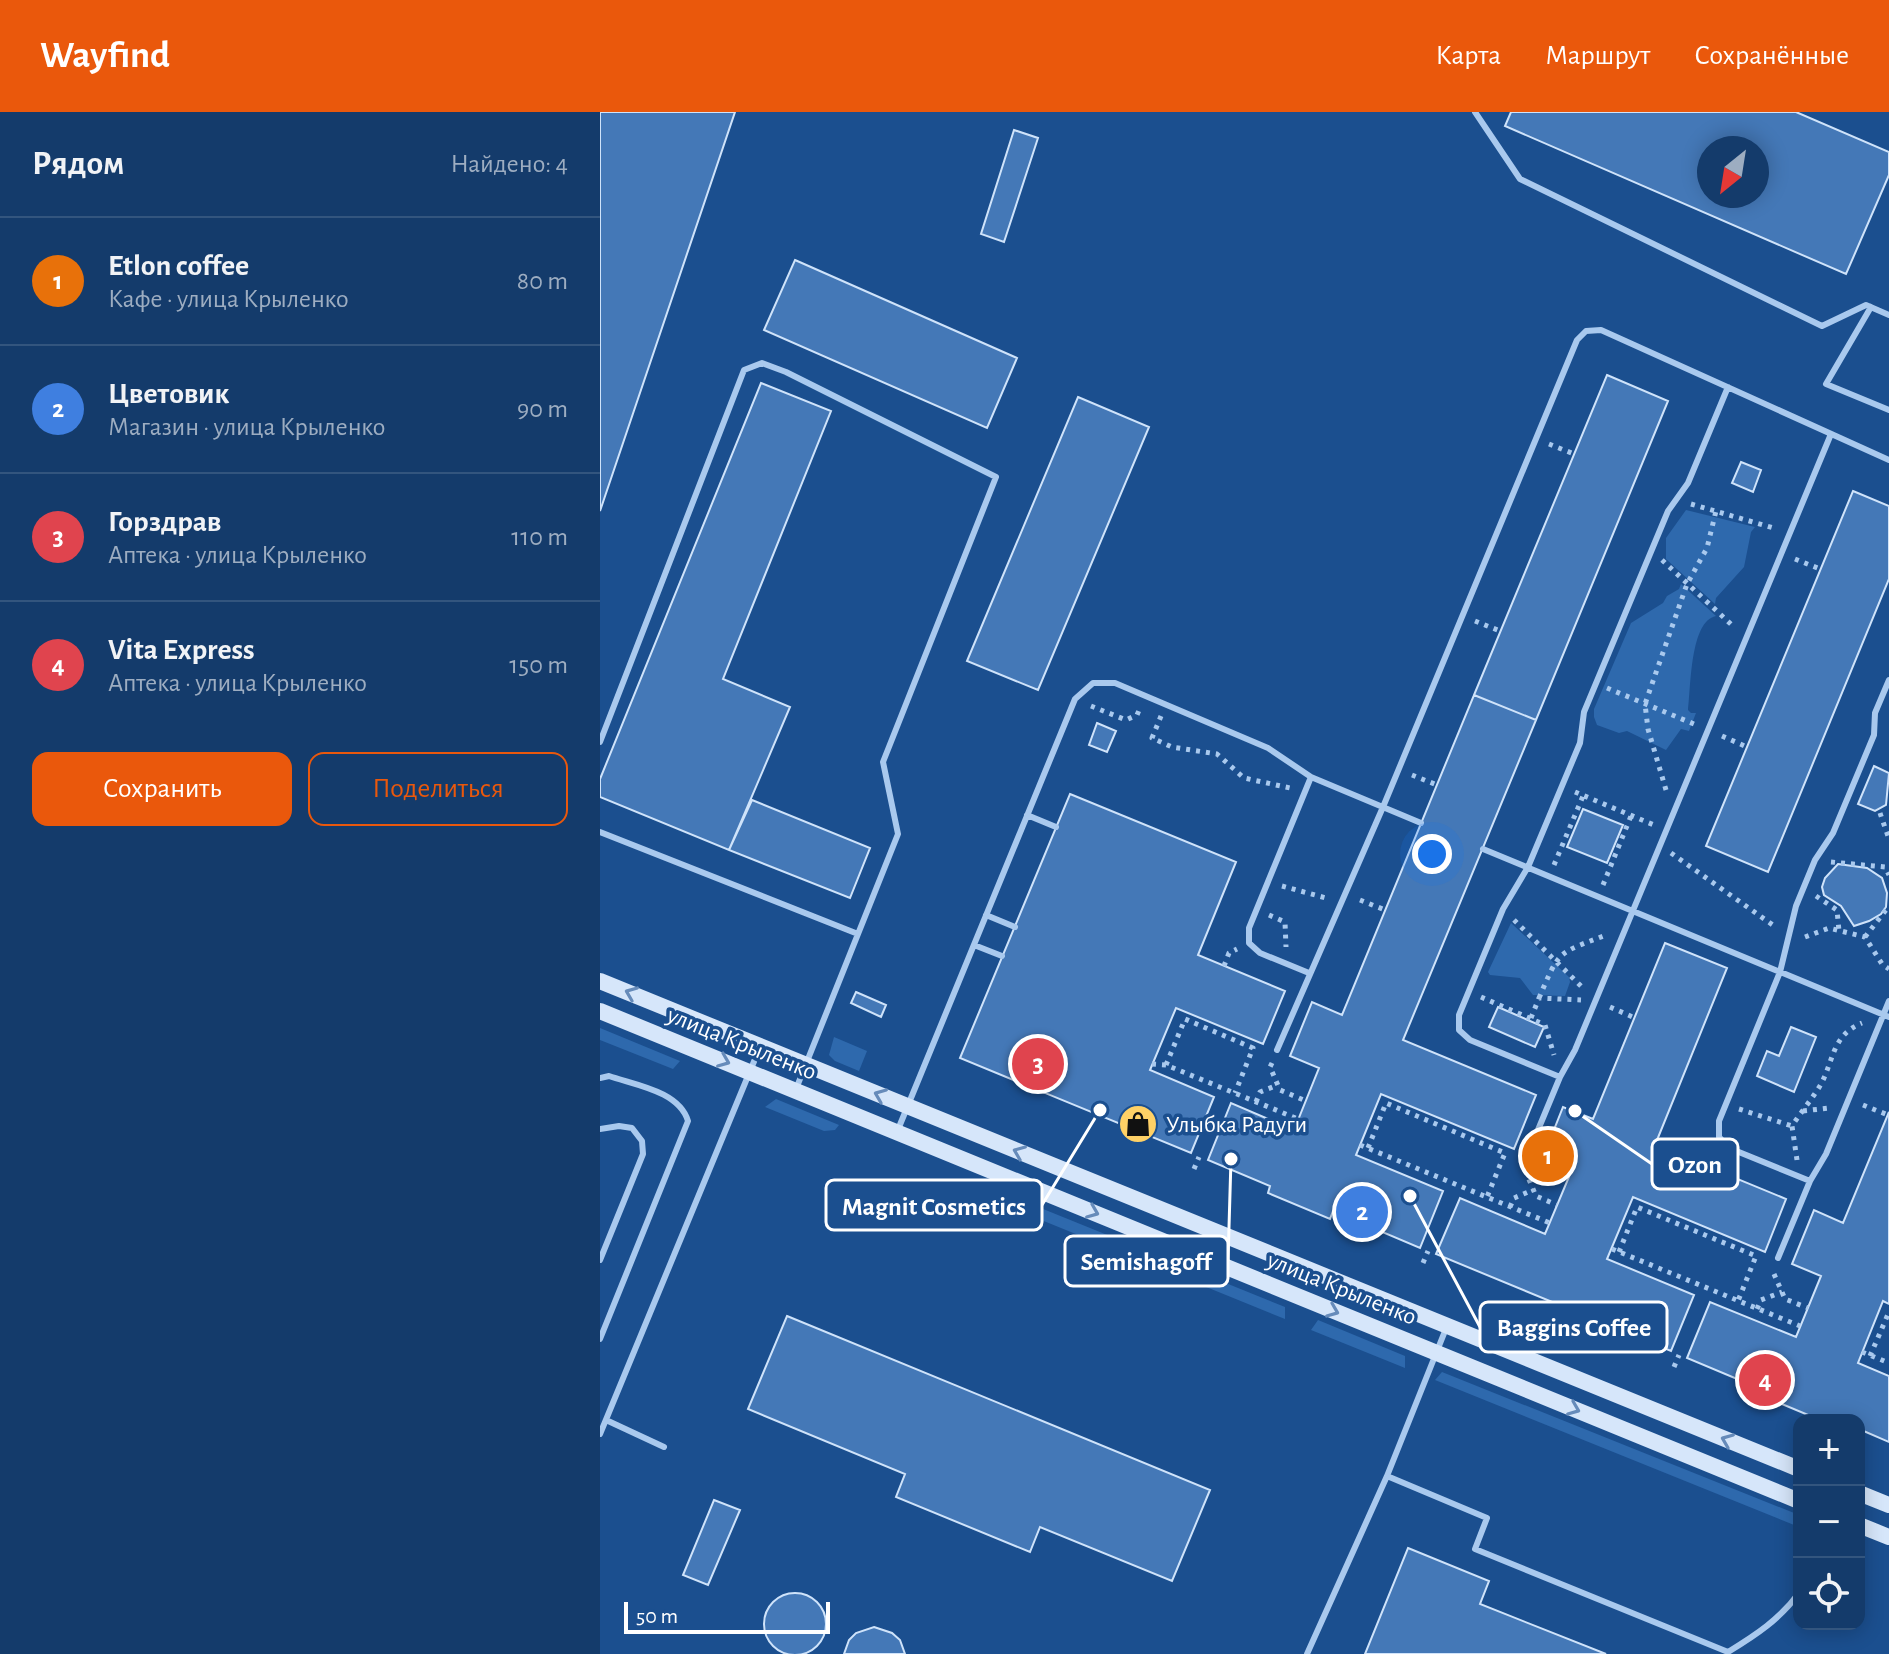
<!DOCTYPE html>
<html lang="ru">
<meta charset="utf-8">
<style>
:root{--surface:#143b6b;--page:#214673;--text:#f1f3f6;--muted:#9dadc1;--line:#33557e;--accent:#ea580c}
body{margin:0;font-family:"Alegreya Sans",sans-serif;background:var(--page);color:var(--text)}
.controls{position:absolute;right:24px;bottom:24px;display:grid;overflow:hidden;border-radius:16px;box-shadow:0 4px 20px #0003}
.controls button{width:72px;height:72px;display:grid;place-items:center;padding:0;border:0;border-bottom:2px solid var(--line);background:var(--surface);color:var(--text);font:40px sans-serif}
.compass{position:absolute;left:1097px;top:24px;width:72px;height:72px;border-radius:50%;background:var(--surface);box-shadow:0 4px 20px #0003;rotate:210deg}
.scale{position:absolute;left:24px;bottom:20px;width:206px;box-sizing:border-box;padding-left:8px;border:4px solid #fff;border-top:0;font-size:22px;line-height:28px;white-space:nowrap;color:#fff;-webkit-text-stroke:6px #1b4f8f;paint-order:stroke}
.you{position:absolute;left:832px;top:742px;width:28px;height:28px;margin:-20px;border:6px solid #fff;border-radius:50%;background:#1a73e8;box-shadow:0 0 0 12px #1a73e833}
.badge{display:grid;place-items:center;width:52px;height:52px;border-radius:50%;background:var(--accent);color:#fff;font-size:26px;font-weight:700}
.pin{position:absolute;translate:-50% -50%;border:4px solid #fff;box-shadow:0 2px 8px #0006}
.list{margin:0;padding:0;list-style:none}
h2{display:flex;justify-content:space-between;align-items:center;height:104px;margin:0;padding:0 32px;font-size:34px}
h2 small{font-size:26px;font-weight:400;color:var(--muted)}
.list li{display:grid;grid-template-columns:52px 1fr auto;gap:24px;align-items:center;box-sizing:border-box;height:128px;padding:0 32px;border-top:2px solid var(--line)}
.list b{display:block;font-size:30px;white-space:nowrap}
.list p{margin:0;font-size:26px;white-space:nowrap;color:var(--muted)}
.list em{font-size:26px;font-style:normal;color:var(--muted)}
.actions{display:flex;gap:16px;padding:24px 32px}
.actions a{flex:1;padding:18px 0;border:2px solid var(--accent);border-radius:16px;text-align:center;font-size:28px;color:var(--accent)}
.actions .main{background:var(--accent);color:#fff}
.icon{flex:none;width:44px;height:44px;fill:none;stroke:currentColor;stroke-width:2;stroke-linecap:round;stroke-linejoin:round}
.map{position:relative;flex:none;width:1289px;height:1542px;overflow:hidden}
header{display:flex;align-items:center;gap:48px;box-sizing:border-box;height:112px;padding:0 40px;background:var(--accent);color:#fff}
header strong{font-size:38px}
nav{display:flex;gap:44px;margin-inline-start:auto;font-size:28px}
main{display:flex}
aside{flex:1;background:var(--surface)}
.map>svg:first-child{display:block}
.green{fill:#2e69ad}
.building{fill:#4478b7;stroke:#cfe3fa;stroke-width:2;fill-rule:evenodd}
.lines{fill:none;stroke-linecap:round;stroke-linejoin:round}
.path{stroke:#a9c9ee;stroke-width:5;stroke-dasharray:4 6;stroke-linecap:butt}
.lane{stroke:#a9c9ee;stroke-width:6}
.secondary{stroke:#d6e6fa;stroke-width:16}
.oneway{stroke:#668bba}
.labels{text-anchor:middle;stroke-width:7;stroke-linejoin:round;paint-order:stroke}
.street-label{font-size:24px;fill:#fff;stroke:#1b4f8f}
.poi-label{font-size:24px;fill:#fff;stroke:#1b4f8f;text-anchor:start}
.leader{fill:none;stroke:#fff;stroke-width:3}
.callout-dot{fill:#fff;stroke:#1b4f8f;stroke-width:3}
.callout{fill:#1b4f8f;stroke:#fff;stroke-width:3}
.callout-label{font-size:26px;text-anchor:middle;font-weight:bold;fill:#fff}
</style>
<header>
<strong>Wayfind</strong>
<nav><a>Карта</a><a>Маршрут</a><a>Сохранённые</a></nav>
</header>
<main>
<aside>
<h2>Рядом<small>Найдено: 4</small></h2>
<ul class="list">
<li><span class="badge" style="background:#e8710a">1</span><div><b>Etlon coffee</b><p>Кафе · улица Крыленко</p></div><em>80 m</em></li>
<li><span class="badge" style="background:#3f7fe0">2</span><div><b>Цветовик</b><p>Магазин · улица Крыленко</p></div><em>90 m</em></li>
<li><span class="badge" style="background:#e0444e">3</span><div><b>Горздрав</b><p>Аптека · улица Крыленко</p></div><em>110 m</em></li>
<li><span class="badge" style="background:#e0444e">4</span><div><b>Vita Express</b><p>Аптека · улица Крыленко</p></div><em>150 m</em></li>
</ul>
<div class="actions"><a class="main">Сохранить</a><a>Поделиться</a></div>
</aside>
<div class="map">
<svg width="1289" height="1542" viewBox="0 0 1289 1542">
<rect width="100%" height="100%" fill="#1b4f8f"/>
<path class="green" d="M1086,398L1155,415L1151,420L1144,455L1116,486L1115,492L1066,447V426Z
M1081,472L1116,504C1090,509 1091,575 1088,598L1091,601H1096L1089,619L1081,617L1066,638L1027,619L1019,621L997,613L994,605V597L1031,511L1063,491L1067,484L1079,477Z
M911,811L969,865L970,870L965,884L933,883L920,866L890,863L888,860Z
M0,916L80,949L73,957L0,928Z
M234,925L267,939L259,959L235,949L229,943Z
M176,987L239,1013L235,1018L224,1019L165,995Z
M411,1084L685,1195V1207L407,1094Z
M718,1208L805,1244V1256L711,1218Z
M842,1260L1199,1403V1415L835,1268Z"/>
<path class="building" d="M0,0H135L0,399Z
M911,0H1196L1289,40V63L1246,162L905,14ZM1109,36H1157V84H1109Z
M414,18L438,26L404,130L381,122Z
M195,148L417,246L387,316L164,218Z
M1007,263L1068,289L936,608L874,583Z
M161,271L231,299L123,567L190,595L129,738L0,685V667Z
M478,285L549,315L438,578L367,549Z
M1141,350L1161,358L1153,380L1132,371Z
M1253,379L1289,394V467L1168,760L1106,734Z
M874,583L936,608L803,928L936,983L914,1037L781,982L756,1043L843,1079L820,1136L733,1099L730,1107L668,1081L670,1074L608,1048L631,991L694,1018L719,956L690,944L712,890L742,903Z
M497,611L516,619L507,640L489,633Z
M1274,654L1289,661L1286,693L1275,699L1258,692Z
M470,682L636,750L598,843L685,879L663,932L576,896L550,958L614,985L591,1041L360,946Z
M152,688L270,736L250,786L129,738Z
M983,697L1023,713L1007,751L967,735Z
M1238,752L1267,756L1282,766L1287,781L1286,795L1281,802L1269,809L1254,814L1241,794L1224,783L1222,775L1225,766Z
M1065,831L1127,856L1055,1033L1186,1087L1165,1140L1033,1085L1007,1147L1094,1183L1071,1239L836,1142L860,1086L945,1122L971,1060L942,1048L963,995L993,1007Z
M256,880L286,893L281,905L251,891Z
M898,895L944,915L935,935L889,915Z
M1191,915L1216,925L1194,980L1157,964L1167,939L1179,944Z
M1289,1000V1192L1283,1189L1258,1251L1289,1264V1330L1259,1317V1308H1220L1170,1287L1173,1282L1087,1246L1110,1190L1196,1225L1221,1164L1192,1152L1214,1098L1243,1111Z
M187,1204L610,1378L572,1469L440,1415L430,1440L296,1385L305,1362L148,1297Z
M114,1388L140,1398L108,1473L83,1463Z
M808,1436L889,1469L880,1492L1006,1542H765Z
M164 1512a31 31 0 1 1 62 0a31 31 0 1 1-62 0Z
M274,1515L292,1521L300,1528L305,1542H244L249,1528L256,1521Z"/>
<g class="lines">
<path class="path" d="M949,332L974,342
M1091,392L1177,417
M1195,447L1220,457
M1062,448L1134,515
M875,509L900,519
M1007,576L1094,612
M491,594L526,608L537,603L540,596
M561,604L552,626L572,635L617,642L644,666L690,676
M1122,624L1147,635
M812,663L837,673
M1066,678L1048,617L1045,592L1087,472L1107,436L1116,399
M975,680L1054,713
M1280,701L1289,727
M1071,741L1177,816
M1231,750L1285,755L1289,763
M954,753L983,684
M1003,773L1031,704
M682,774L726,786
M1216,784L1237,798L1239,819
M760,788L785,798
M669,803L685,810L686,835
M914,808L984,877
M1205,825L1229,816L1265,825L1282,852L1289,857
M1265,825L1289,794
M624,854L629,841L637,837
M881,885L945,913L954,943
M939,886C960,837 957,842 1006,823
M1010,895L1035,906
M931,906L939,886L981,888
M672,951L670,955L680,978L706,989
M552,952L566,953L698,1007
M566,953L585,907L653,936L635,981
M656,990L660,980L678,973
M1263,993L1288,1003
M1139,997L1192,1014
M1203,999L1229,996
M760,1033L950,1111
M768,1036L786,991L905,1041L887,1085
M1197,1048L1192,1014C1201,1000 1213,986 1221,972C1234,948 1232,923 1262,911
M594,1057L599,1045
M925,1058L936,1084L957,1093
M910,1095L914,1086L933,1078
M1012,1137L1200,1214
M1019,1140L1037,1095L1156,1144L1138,1189
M823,1151L828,1139
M1174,1162L1185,1187L1208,1196
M1157,1197L1161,1188L1182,1180
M1262,1240L1289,1251
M1270,1244L1289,1200
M1074,1255L1079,1243"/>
<path class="lane" d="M875,0L920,67L1222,214L1266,193L1289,203
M1271,195L1226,272L1289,298
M0,630L144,258L162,251L186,260L396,365L283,650L298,722L196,977
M427,703L456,715
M0,720L258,822
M883,737L1289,905
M386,803L415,815
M374,833L402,844
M709,861L660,841L649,831V816L711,665
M677,938L783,695L977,228L986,219L1001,218L1289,348
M960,965L870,928L859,918V903L903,797L928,755L980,631L984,600L1068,399L1088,371L1128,275
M0,966L9,964C35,973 79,979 88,1009L0,1227
M0,1017L19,1014L32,1016L42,1029L43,1042L0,1148
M297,1020L475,587L493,571H515L668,636L711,665L821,711
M928,1042L960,965L975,938L1231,322
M1210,1069L1129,1036L1119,1025V1009L1180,860L1196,794L1215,748L1233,721L1274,623L1275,601L1289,568
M1178,1146L1210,1069L1226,1042L1289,889
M6,1308L64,1335
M0,1322L160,935
M787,1364L887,1406L875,1437L1128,1540C1156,1523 1180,1507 1199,1481
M707,1542L787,1364L847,1214"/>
<path class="secondary" d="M0,869L1199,1357
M0,899L1199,1389
M1259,1381L1289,1393
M1259,1413L1289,1425"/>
</g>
<defs><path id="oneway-chevron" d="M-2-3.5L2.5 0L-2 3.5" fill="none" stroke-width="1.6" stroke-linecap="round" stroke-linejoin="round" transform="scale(2)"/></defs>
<g class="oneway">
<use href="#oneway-chevron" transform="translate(31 881) rotate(-158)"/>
<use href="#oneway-chevron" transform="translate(124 949) rotate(22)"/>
<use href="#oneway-chevron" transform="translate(280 983) rotate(-158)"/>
<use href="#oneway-chevron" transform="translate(419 1040) rotate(-158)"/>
<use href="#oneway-chevron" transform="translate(493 1100) rotate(22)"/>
<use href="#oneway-chevron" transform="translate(733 1199) rotate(22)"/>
<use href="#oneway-chevron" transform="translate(974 1297) rotate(22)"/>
<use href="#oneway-chevron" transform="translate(1127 1328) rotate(-158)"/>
</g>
<defs>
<symbol id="shop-disc" viewBox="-11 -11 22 22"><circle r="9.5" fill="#ffd166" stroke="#1b4f8f"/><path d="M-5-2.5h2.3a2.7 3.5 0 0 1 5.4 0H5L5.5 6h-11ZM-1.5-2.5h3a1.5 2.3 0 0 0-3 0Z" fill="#111"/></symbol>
</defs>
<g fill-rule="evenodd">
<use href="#shop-disc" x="516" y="990" width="44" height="44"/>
</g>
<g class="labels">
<g class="street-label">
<text transform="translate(142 931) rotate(22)" y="8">улица Крыленко</text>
<text transform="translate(742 1176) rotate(22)" y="8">улица Крыленко</text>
</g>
<g class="poi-label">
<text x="566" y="1020">Улыбка Радуги</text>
</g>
</g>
<path class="leader" d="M975 999L1052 1052M500 998L442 1093M631 1047L628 1149M810 1084L880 1215"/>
<g class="callout-dot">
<circle cx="975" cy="999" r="8"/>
<circle cx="500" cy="998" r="8"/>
<circle cx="631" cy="1047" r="8"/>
<circle cx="810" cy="1084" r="8"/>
</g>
<g class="callout">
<rect x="1052" y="1027" width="86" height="50" rx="8"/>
<rect x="226" y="1068" width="216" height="50" rx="8"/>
<rect x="465" y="1124" width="163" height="50" rx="8"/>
<rect x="880" y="1190" width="187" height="50" rx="8"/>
</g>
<g class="callout-label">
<text x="1095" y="1061">Ozon</text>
<text x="334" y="1103">Magnit Cosmetics</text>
<text x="546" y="1158">Semishagoff</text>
<text x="974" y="1224">Baggins Coffee</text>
</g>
</svg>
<div class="controls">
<button>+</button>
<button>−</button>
<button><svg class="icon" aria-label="locate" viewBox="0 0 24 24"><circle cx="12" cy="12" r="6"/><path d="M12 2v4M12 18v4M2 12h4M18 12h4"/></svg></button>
</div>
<svg class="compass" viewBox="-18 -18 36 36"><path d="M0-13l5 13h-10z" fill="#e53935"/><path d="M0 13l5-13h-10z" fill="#9dadc1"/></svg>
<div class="scale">50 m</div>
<div class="you"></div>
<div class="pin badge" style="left:948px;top:1044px;background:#e8710a">1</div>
<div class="pin badge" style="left:762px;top:1100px;background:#3f7fe0">2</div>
<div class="pin badge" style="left:438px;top:952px;background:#e0444e">3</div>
<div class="pin badge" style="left:1165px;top:1268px;background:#e0444e">4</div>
</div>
</main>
